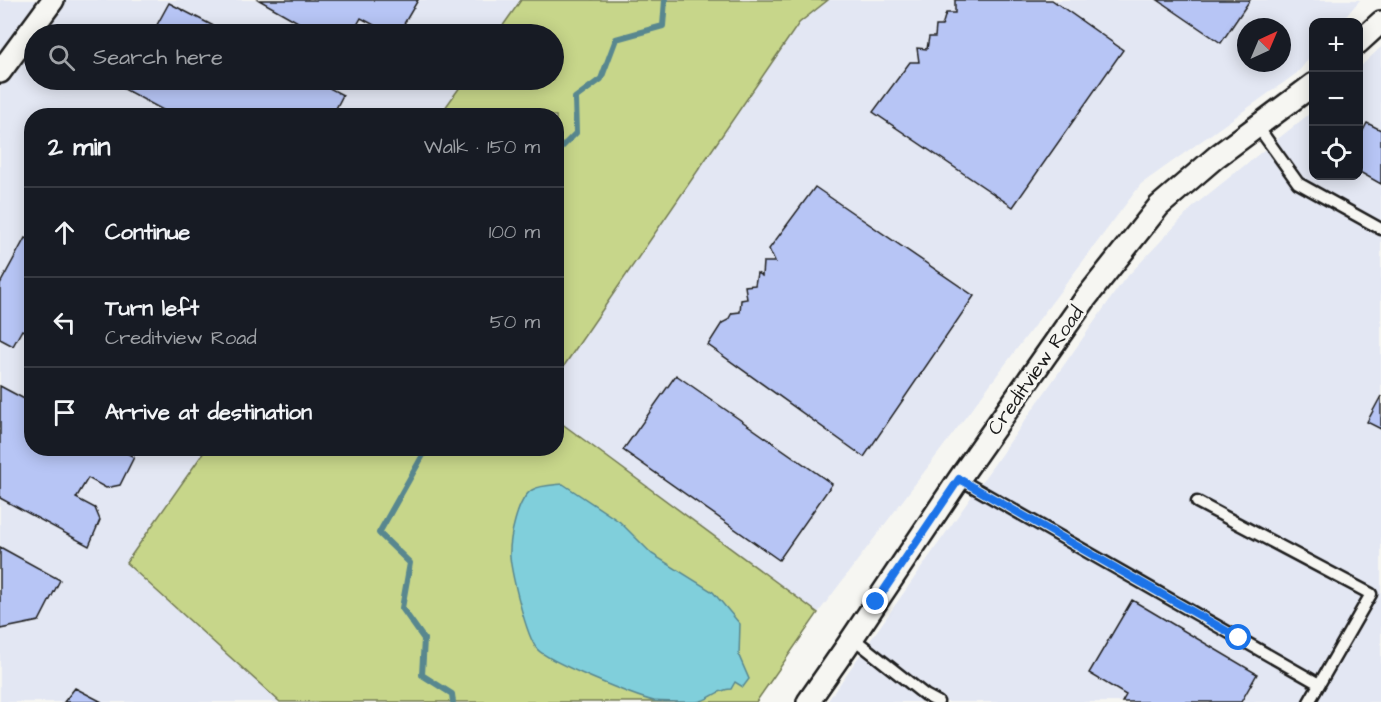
<!DOCTYPE html>
<meta charset="utf-8">
<style>
:root{--surface:#171b24;--page:#20242c;--text:#f1f3f6;--muted:#9ea1a6;--line:#363941}
body{margin:0;font-family:"Architects Daughter",sans-serif;background:var(--page);color:var(--text)}
.controls{position:absolute;right:18px;top:18px;display:grid;overflow:hidden;border-radius:12px;box-shadow:0 3px 15px #0003}
.controls button{width:54px;height:54px;display:grid;place-items:center;padding:0;border:0;border-bottom:2px solid var(--line);background:var(--surface);color:var(--text);font:30px sans-serif}
.compass{position:absolute;left:1237px;top:18px;width:54px;height:54px;border-radius:50%;background:var(--surface);box-shadow:0 3px 15px #0003;rotate:44deg}
.stop{position:absolute;width:18px;height:18px;margin:-14px;border:4px solid #1a73e8;border-radius:50%;background:#fff}
.stop.end{background:#1a73e8;border-color:#fff;box-shadow:0 2px 6px #0008}
.list{margin:0;padding:0;list-style:none}
h2{display:flex;justify-content:space-between;align-items:center;height:78px;margin:0;padding:0 24px;font-size:26px}
h2 small{font-size:20px;font-weight:400;color:var(--muted)}
.list li{display:grid;grid-template-columns:39px 1fr auto;gap:18px;align-items:center;box-sizing:border-box;height:90px;padding:0 24px;border-top:2px solid var(--line)}
.list b{display:block;font-size:22px;white-space:nowrap}
.list p{margin:0;font-size:20px;white-space:nowrap;color:var(--muted)}
.list em{font-size:20px;font-style:normal;color:var(--muted)}
.icon{flex:none;width:33px;height:33px;fill:none;stroke:currentColor;stroke-width:2;stroke-linecap:round;stroke-linejoin:round}
.map{position:relative;flex:none;width:1381px;height:702px;overflow:hidden}
.search{position:absolute;background:var(--surface);box-shadow:0 3px 15px #0003;left:24px;top:24px;width:540px;height:66px;display:flex;align-items:center;gap:15px;box-sizing:border-box;padding:0 21px;border-radius:33px;color:var(--muted);font-size:22px}
.panel{position:absolute;background:var(--surface);box-shadow:0 3px 15px #0003;left:24px;top:108px;width:540px;height:348px;border-radius:24px}
.map>svg:first-child{display:block}
.built{fill:#e3e7f3;fill-rule:evenodd}
.green{fill:#c7d68a;stroke:#727953;stroke-width:1.5}
.water{fill:#80cfdb;stroke:#58878f;stroke-width:1.5}
.lines{fill:none;stroke-linecap:round;stroke-linejoin:round}
.stream{stroke:#58878f;stroke-width:6}
.building{fill:#b7c5f5;stroke:#1c1c1c;stroke-width:1.5}
.lane-casing{stroke:#1c1c1c;stroke-width:15}
.street-casing{stroke:#1c1c1c;stroke-width:26}
.lane{stroke:#f6f6f2;stroke-width:10}
.street{stroke:#f6f6f2;stroke-width:21}
.route{stroke:#1a73e8;stroke-width:8}
.labels{text-anchor:middle;stroke-width:6;stroke-linejoin:round;paint-order:stroke}
.street-label{font-size:20px;fill:#1c1c1c;stroke:#f6f6f2}
</style>
<div class="map">
<svg width="1381" height="702" viewBox="0 0 1381 702">
<rect width="100%" height="100%" fill="#f6f6f2"/>
<filter id="ink" filterUnits="userSpaceOnUse"><feTurbulence type="fractalNoise" baseFrequency=".0167" numOctaves="2"/><feDisplacementMap in="SourceGraphic" scale="12" xChannelSelector="R" yChannelSelector="G"/><feConvolveMatrix kernelMatrix="1 2 1 2 8 2 1 2 1" color-interpolation-filters="sRGB"/></filter>
<g filter="url(#ink)">
<path class="built" d="M0,0H521L497,34H34V80H465L440,115L32,116V448L206,449L126,563L280,702H0Z
M828,0H1360L1341,22H1314L1313,54L1297,73L1141,184L818,613L557,420V376L799,23ZM1246,27H1282V63H1246Z
M1381,47V702H827L1123,281L1196,204L1313,111L1314,176H1358L1359,68Z"/>
<path class="green" d="M521,0H828L799,23L557,376L556,116L440,115L465,80H554V34H497Z
M557,420L818,613L756,702H280L126,563L206,449L556,448Z"/>
<path class="water" d="M563,484L620,522L652,554L713,592L740,624L739,656L749,679L743,687L735,682L731,689C714,690 711,701 695,702C683,702 665,702 654,701C636,697 547,661 537,649C526,636 512,575 510,557C509,540 517,499 532,490C540,485 554,485 563,484Z"/>
<g class="lines">
<path class="stream" d="M556,153L576,133L575,98L601,79L616,39L663,26L665,0
M427,448L379,533L410,563L402,608L424,639L422,675L452,694L453,702"/>
</g>
<path class="building" d="M259,0H418L398,34H391L361,18L352,34H319Z
M955,0H1052L1123,50L1013,207L873,112L910,62H919L917,48L927,49L929,37H935L936,26H942L946,13H955Z
M1158,0H1250L1221,43Z
M169,3L229,34H152Z
M128,80H314L343,95L332,116H174L124,89Z
M1367,123L1381,130V184L1358,171V140Z
M815,187L974,296L864,457L708,345L722,323L728,320L732,313L740,312L741,300L747,299L745,286L755,285L757,273L762,276L763,262H775L769,249Z
M25,238L32,241V335L22,330L13,346L0,339V284Z
M676,375L832,484L779,560L623,450Z
M0,386L32,403V448H118L134,457L120,485L106,488L88,478L76,498L95,508L100,520L89,546L0,498Z
M1381,396V429L1367,422Z
M0,547L60,580L39,621L0,629Z
M1132,600L1257,674L1241,702H1122L1126,695L1089,673Z
M75,688L102,702H64Z"/>
<g class="lines">
<defs>
<path id="lane" d="M1258,127L1298,183L1381,229
M959,479L1319,684
M1197,502L1371,594L1309,702
M853,638L925,695L938,702"/>
<path id="street" d="M1358,43L1381,22
M0,72L53,0
M808,702L847,646L959,479L1086,298L1159,206L1216,157L1314,84"/>
</defs>
<use href="#lane" class="lane-casing"/>
<use href="#street" class="street-casing"/>
<use href="#lane" class="lane"/>
<use href="#street" class="street"/>
</g>
</g>
<g class="lines" filter="url(#ink)">
<path class="route" d="M876,602L959,479L1239,638"/>
</g>
<g class="labels">
<g class="street-label">
<text transform="translate(1035 370) rotate(-55)" y="7">Creditview Road</text>
</g>
</g>
</svg>
<div class="controls">
<button>+</button>
<button>−</button>
<button><svg class="icon" aria-label="locate" viewBox="0 0 24 24"><circle cx="12" cy="12" r="6"/><path d="M12 2v4M12 18v4M2 12h4M18 12h4"/></svg></button>
</div>
<svg class="compass" viewBox="-18 -18 36 36"><path d="M0-13l5 13h-10z" fill="#e53935"/><path d="M0 13l5-13h-10z" fill="#9ea1a6"/></svg>
<div class="stop" style="left:1239px;top:638px"></div>
<div class="stop end" style="left:876px;top:602px"></div>
<div class="search"><svg class="icon" aria-label="search" viewBox="0 0 24 24"><circle cx="10" cy="10" r="6"/><path d="M15 15l6 6"/></svg>Search here</div>
<section class="panel">
<h2>2 min<small>Walk · 150 m</small></h2>
<ul class="list">
<li><svg class="icon" aria-label="ahead" viewBox="0 0 24 24"><path d="M12 20V5M6 11l6-6 6 6"/></svg><div><b>Continue</b></div><em>100 m</em></li>
<li><svg class="icon" aria-label="left" viewBox="0 0 24 24"><path d="M17 20v-9H6M10 6l-5 5 5 5"/></svg><div><b>Turn left</b><p>Creditview Road</p></div><em>50 m</em></li>
<li><svg class="icon" aria-label="arrive" viewBox="0 0 24 24"><path d="M6 21V4h12l-3 4 3 4H6"/></svg><div><b>Arrive at destination</b></div></li>
</ul>
</section>
</div>
